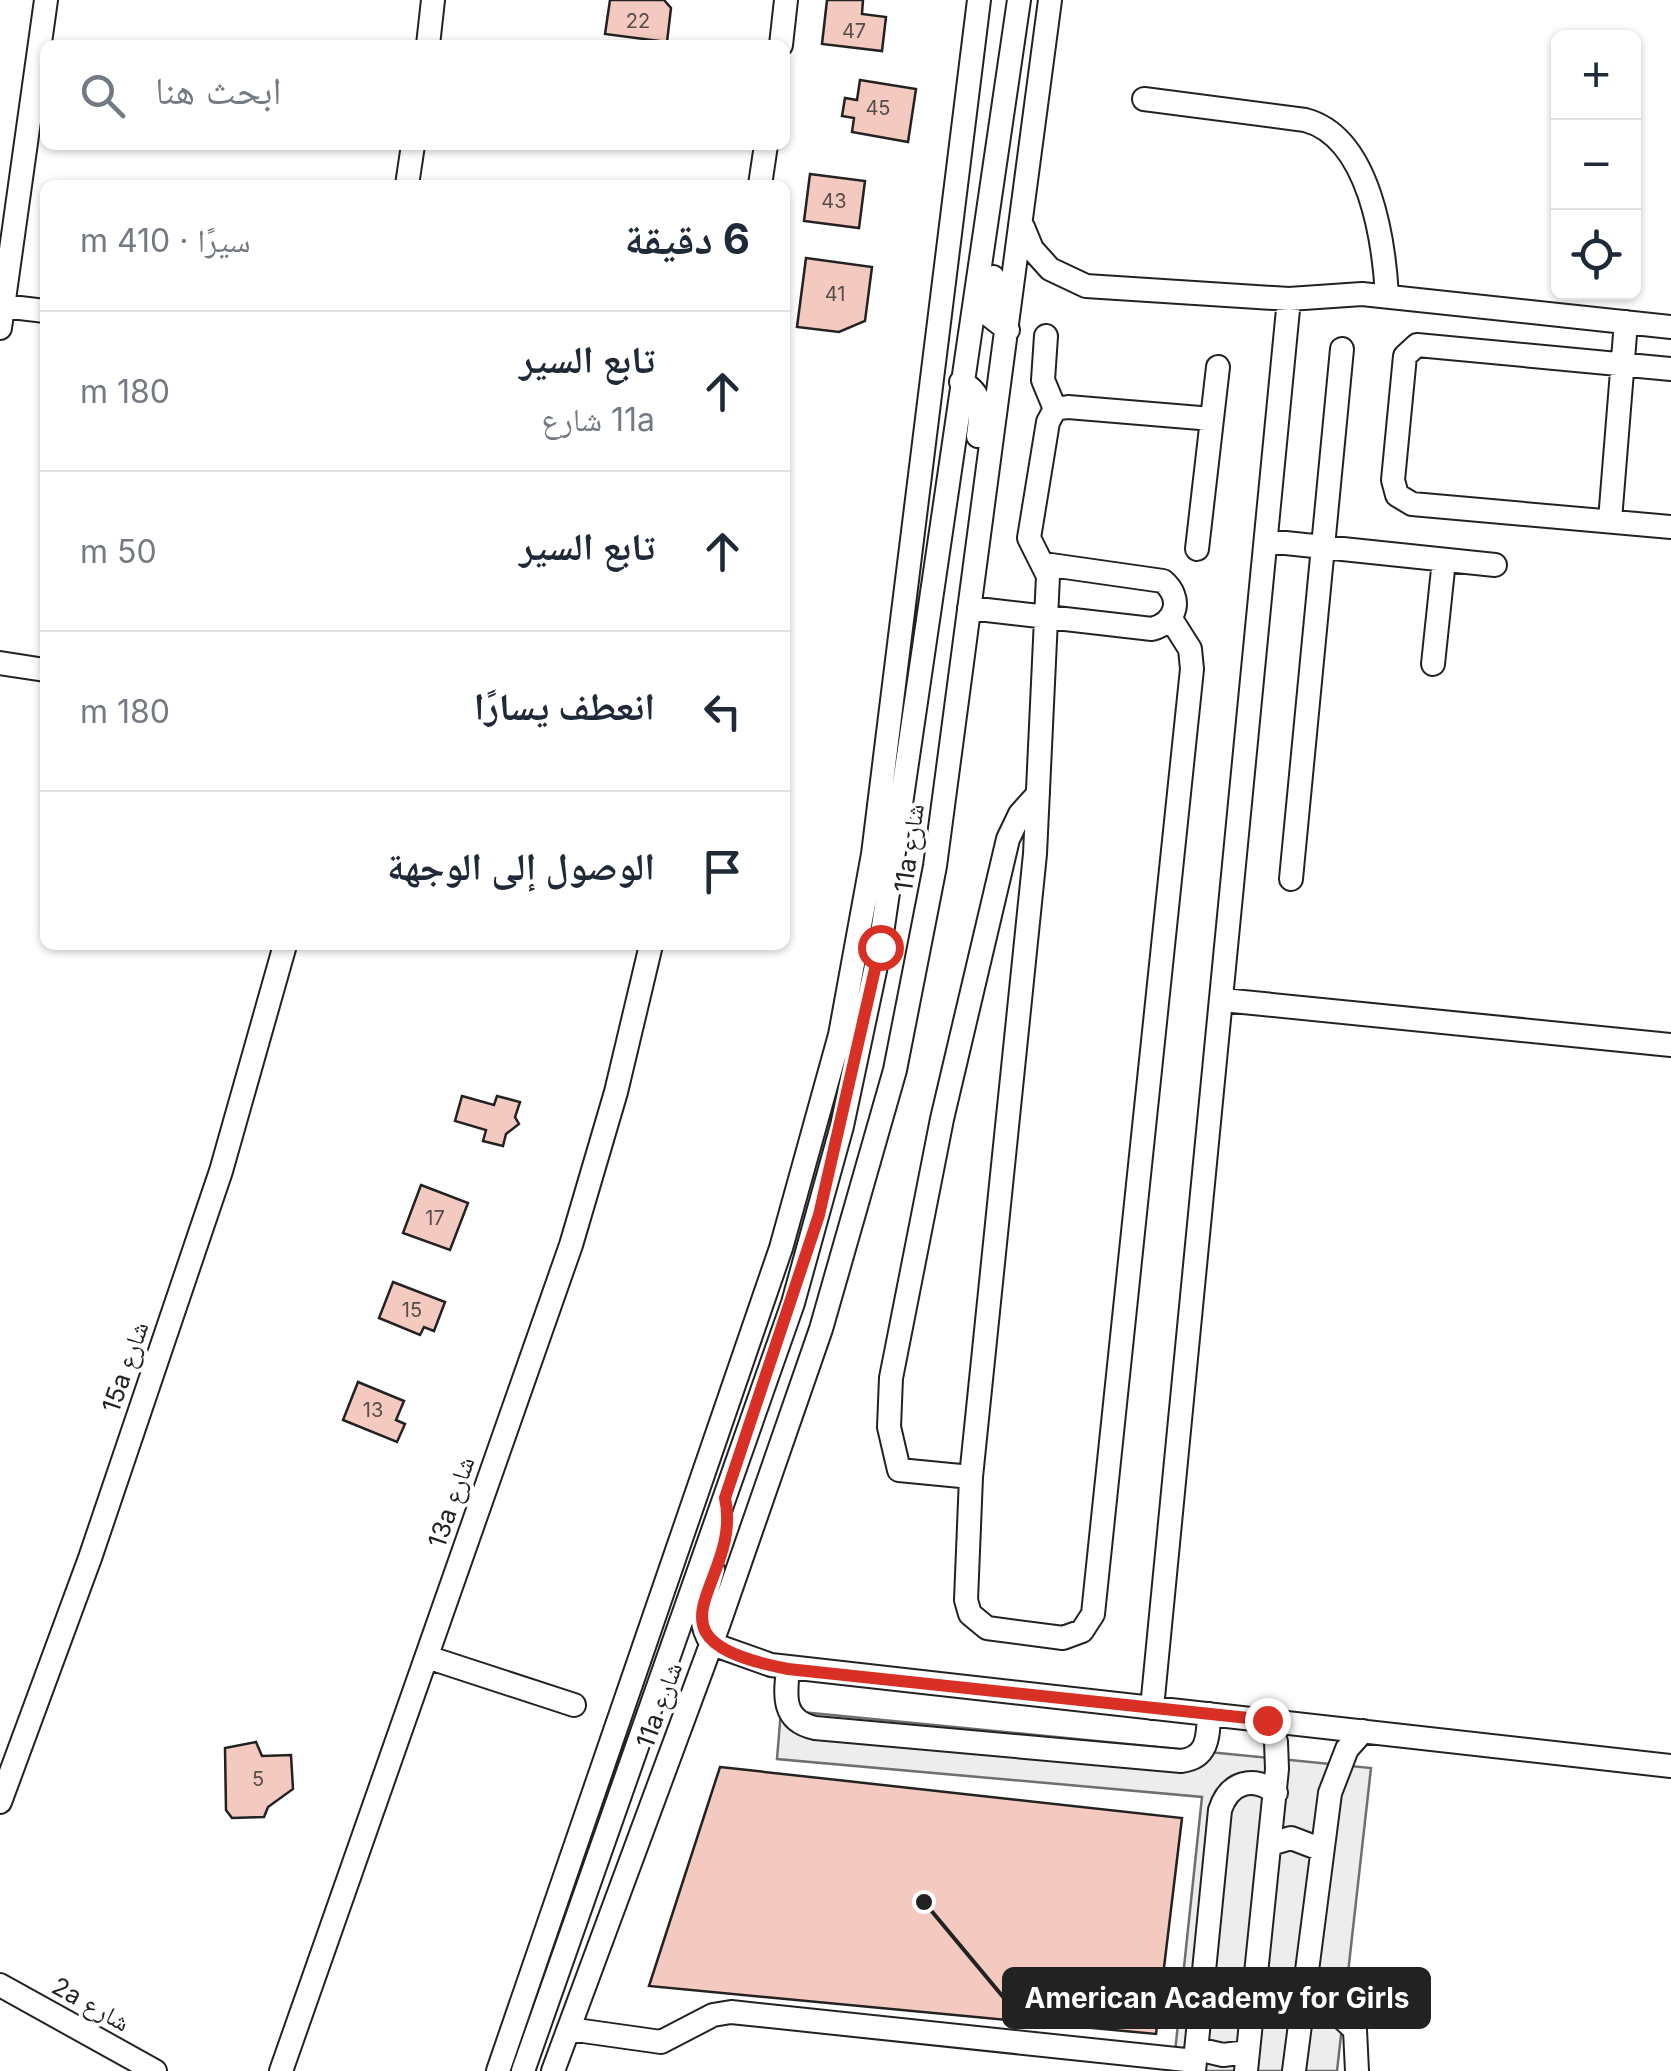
<!DOCTYPE html>
<html lang="ar">
<meta charset="utf-8">
<style>
:root{--surface:#fff;--page:#f2f2f3;--text:#1f2937;--muted:#747a83;--line:#e0e1e3}
body{margin:0;font-family:Inter,"Noto Naskh Arabic",sans-serif;background:var(--page);color:var(--text);direction:rtl}
.controls{position:absolute;right:30px;top:30px;display:grid;overflow:hidden;border-radius:15px;box-shadow:0 2px 8px #0004}
.controls button{width:90px;height:90px;display:grid;place-items:center;padding:0;border:0;border-bottom:2px solid var(--line);background:var(--surface);color:var(--text);font:50px sans-serif}
.stop{position:absolute;width:30px;height:30px;margin:-22px;border:8px solid #d93025;border-radius:50%;background:#fff}
.stop.end{background:#d93025;border-color:#fff;box-shadow:0 2px 10px #0008}
.list{margin:0;padding:0;list-style:none}
h2{display:flex;justify-content:space-between;align-items:center;height:130px;margin:0;padding:0 40px;font-size:42px}
h2 small{font-size:32px;font-weight:400;color:var(--muted)}
.list li{display:grid;grid-template-columns:65px 1fr auto;gap:30px;align-items:center;box-sizing:border-box;height:160px;padding:0 40px;border-top:2px solid var(--line)}
.list b{display:block;font-size:38px;white-space:nowrap}
.list p{margin:0;font-size:32px;white-space:nowrap;color:var(--muted)}
.list em{font-size:32px;font-style:normal;color:var(--muted)}
.icon{flex:none;width:55px;height:55px;fill:none;stroke:currentColor;stroke-width:2;stroke-linecap:round;stroke-linejoin:round}
.map{position:relative;flex:none;width:1671px;height:2071px;overflow:hidden;direction:ltr}
.search{position:absolute;background:var(--surface);box-shadow:0 2px 8px #0004;left:40px;top:40px;width:750px;height:110px;display:flex;align-items:center;gap:25px;box-sizing:border-box;padding:0 35px;border-radius:15px;color:var(--muted);font-size:38px}
.panel{position:absolute;background:var(--surface);box-shadow:0 2px 8px #0004;left:40px;top:180px;width:750px;height:770px;border-radius:15px;direction:rtl}
.map>svg:first-child{display:block}
.parking{fill:#ededed;stroke:#6f6f6f;stroke-width:2.5}
.building{fill:#f3c9c0;stroke:#222;stroke-width:2.5}
.lines{fill:none;stroke-linecap:round;stroke-linejoin:round}
.minor-casing{stroke:#222;stroke-width:26}
.minor{stroke:#fff;stroke-width:22}
.route{stroke:#d93025;stroke-width:12}
.labels{text-anchor:middle;stroke-width:8;stroke-linejoin:round;paint-order:stroke}
.number-label{font-size:20px;fill:#564c4a}
.street-label{font-size:25px;fill:#222;stroke:#fff}
.leader{fill:none;stroke:#222;stroke-width:4}
.callout-dot{fill:#222;stroke:#fff;stroke-width:4}
.callout{fill:#222;stroke:#222;stroke-width:4}
.callout-label{font-size:28px;text-anchor:middle;font-weight:bold;fill:#fff}
</style>
<div class="map">
<svg width="1671" height="2071" viewBox="0 0 1671 2071">
<rect width="100%" height="100%" fill="#fff"/>
<path class="parking" d="M781,1710L1371,1768L1337,2071H1173L1202,1797L777,1759Z"/>
<path class="building" d="M610,0H664L671,8L667,42L605,34Z
M827,0H863L862,14L886,17L882,51L822,44Z
M860,80L916,89L908,142L852,132L854,118L842,116L845,98L857,100Z
M810,174L865,181L859,228L804,221Z
M806,258L872,267L865,321L839,332L797,327Z
M462,1096L494,1105L497,1096L520,1102L515,1117L519,1124L506,1134L503,1146L483,1141L486,1130L455,1121Z
M421,1185L468,1203L450,1250L403,1233Z
M393,1282L445,1302L434,1331L424,1327L420,1335L379,1318Z
M358,1382L404,1401L396,1420L405,1424L397,1442L343,1420Z
M256,1742L262,1756L291,1755L293,1789L268,1807L264,1817L232,1818L226,1810L225,1748Z
M720,1767L1182,1818L1156,2034L649,1986Z"/>
<g class="lines">
<defs>
<path id="minor" d="M428,45L433,0
M781,45L786,0
M1144,99L1305,120C1370,137 1384,242 1387,296
M407,185L413,145
M760,185L766,145
M1023,227L1032,249L1050,269L1086,286L1289,299L1362,294L1671,327
M993,277L990,316L1008,330
M3,306L45,311
M0,328L46,0
M1046,336L1043,380L1055,409
M1671,369L1417,345L1405,356L1393,480L1397,495L1412,504L1671,527
M961,382C985,394 981,413 978,436
M1610,520L1626,322
M1266,541L1495,565
M1197,549L1218,367
M969,608L1152,629C1177,622 1183,598 1163,581L1044,564
M1171,619L1190,649L1192,669L1093,1614L1082,1631L1063,1638L987,1628L970,1614L966,1600L971,1477L1035,854L1048,576L1029,538L1048,422L1055,409L1068,407L1212,419
M0,663L45,670
M1433,664L1444,560
M1291,879L1342,349
M1223,1000L1671,1045
M971,1477L899,1470L889,1427L891,1378L942,1119L1008,839L1020,814L1038,794
M713,1570C706,1596 694,1619 712,1644L771,1665L1671,1766
M427,1657L574,1705
M788,1669C785,1696 782,1721 815,1728L1181,1761C1208,1758 1208,1737 1209,1714
M1152,1708L1289,299
M0,1802L90,1558L221,1171L285,945
M1271,1844L1291,1838L1320,1849
M1305,1983L1355,2030L1357,2071
M0,1985L155,2071
M569,2029L661,2042L713,2015L731,2012L1195,2061
M1197,2049L1223,2055L1248,2052
M281,2071L571,1245L616,1092L651,945
M498,2071L781,1248L840,1035L873,854L979,0
M523,2071L793,1303L842,1126L880,947L1019,0
M553,2071L719,1623L821,1329L895,1070L935,866L1050,0
M1194,2071L1220,1810C1229,1782 1253,1775 1276,1793
M1246,2071L1277,1769L1276,1742L1267,1720
M1294,2071L1330,1793L1347,1749L1363,1731"/>
</defs>
<use href="#minor" class="minor-casing"/>
<use href="#minor" class="minor"/>
</g>
<g class="lines">
<path class="route" d="M880,947L819,1215L725,1498C744,1585 628,1638 788,1669L1267,1720"/>
</g>
<g class="labels">
<g class="number-label">
<text x="638" y="28">22</text>
<text x="854" y="38">47</text>
<text x="878" y="115">45</text>
<text x="834" y="208">43</text>
<text x="835" y="301">41</text>
<text x="435" y="1225">17</text>
<text x="412" y="1317">15</text>
<text x="373" y="1417">13</text>
<text x="258" y="1786">5</text>
</g>
<g class="street-label">
<text transform="translate(909 848) rotate(-82)" y="9">11a شارع</text>
<text transform="translate(125 1367) rotate(-71)" y="9">15a شارع</text>
<text transform="translate(451 1502) rotate(-71)" y="9">13a شارع</text>
<text transform="translate(659 1705) rotate(-70)" y="9">11a شارع</text>
<text transform="translate(91 2004) rotate(29)" y="9">2a شارع</text>
</g>
</g>
<path class="leader" d="M924 1902L1004 1998"/>
<circle class="callout-dot" cx="924" cy="1902" r="10"/>
<rect class="callout" x="1004" y="1969" width="425" height="58" rx="10"/>
<g class="callout-label">
<text x="1217" y="2008">American Academy for Girls</text>
</g>
</svg>
<div class="controls">
<button>+</button>
<button>−</button>
<button><svg class="icon" aria-label="locate" viewBox="0 0 24 24"><circle cx="12" cy="12" r="6"/><path d="M12 2v4M12 18v4M2 12h4M18 12h4"/></svg></button>
</div>
<div class="stop" style="left:880px;top:947px"></div>
<div class="stop end" style="left:1267px;top:1720px"></div>
<div class="search"><svg class="icon" aria-label="search" viewBox="0 0 24 24"><circle cx="10" cy="10" r="6"/><path d="M15 15l6 6"/></svg>ابحث هنا</div>
<section class="panel">
<h2>6 دقيقة<small>سيرًا · 410 m</small></h2>
<ul class="list">
<li><svg class="icon" aria-label="ahead" viewBox="0 0 24 24"><path d="M12 20V5M6 11l6-6 6 6"/></svg><div><b>تابع السير</b><p>11a شارع</p></div><em>180 m</em></li>
<li><svg class="icon" aria-label="ahead" viewBox="0 0 24 24"><path d="M12 20V5M6 11l6-6 6 6"/></svg><div><b>تابع السير</b></div><em>50 m</em></li>
<li><svg class="icon" aria-label="left" viewBox="0 0 24 24"><path d="M17 20v-9H6M10 6l-5 5 5 5"/></svg><div><b>انعطف يسارًا</b></div><em>180 m</em></li>
<li><svg class="icon" aria-label="arrive" viewBox="0 0 24 24"><path d="M6 21V4h12l-3 4 3 4H6"/></svg><div><b>الوصول إلى الوجهة</b></div></li>
</ul>
</section>
</div>
